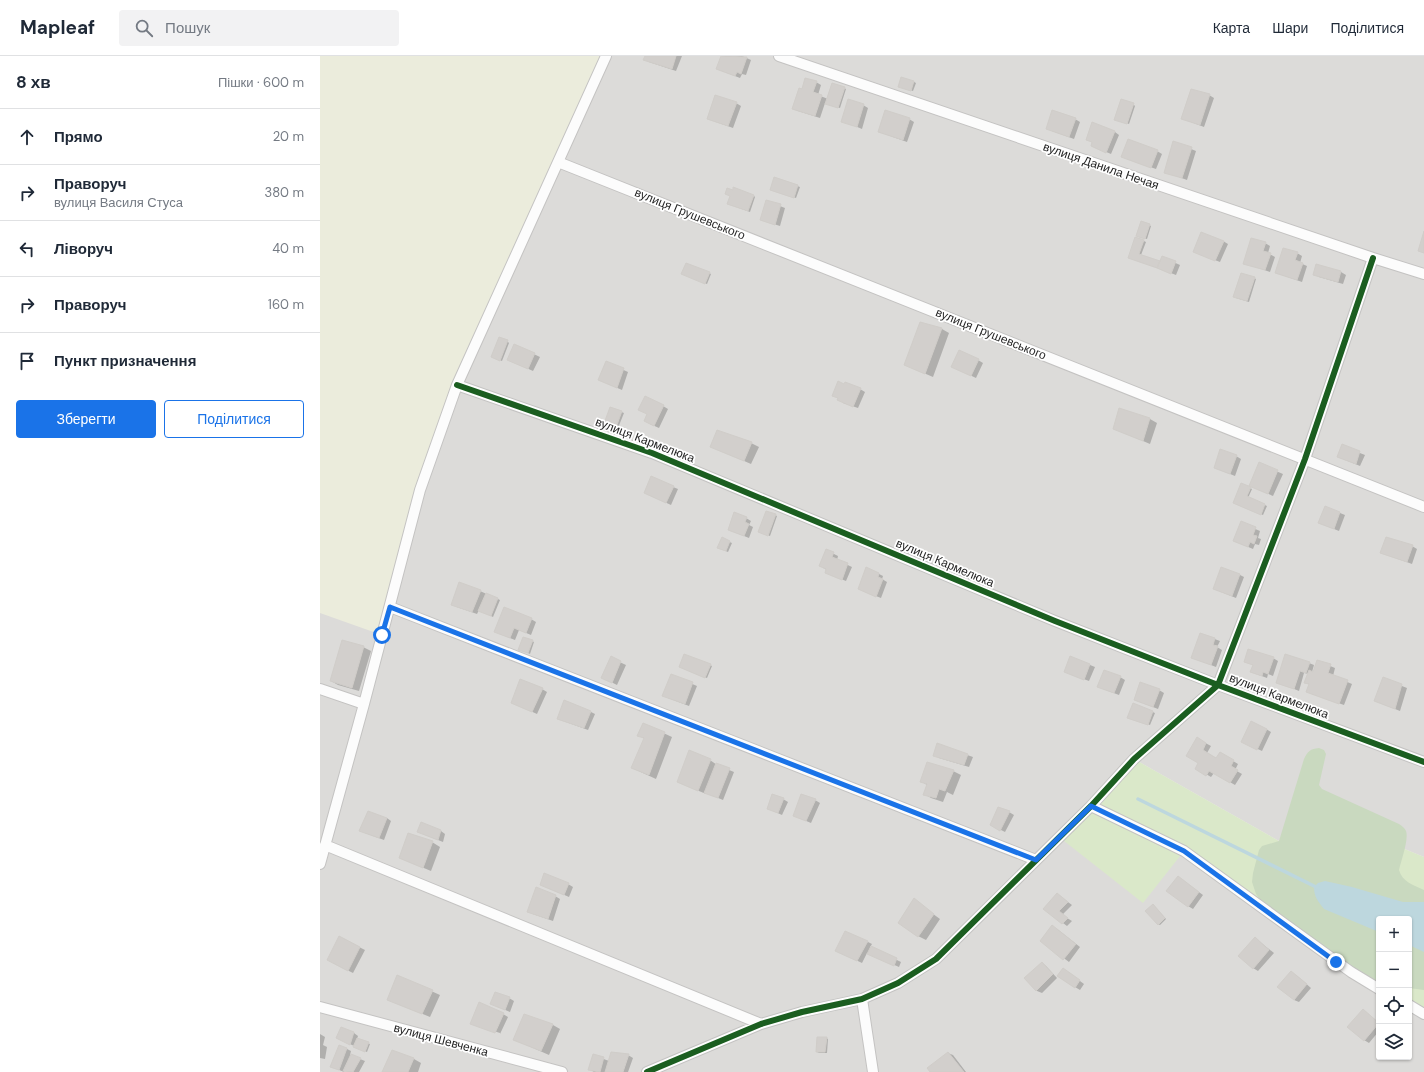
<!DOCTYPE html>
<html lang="uk">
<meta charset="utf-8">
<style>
:root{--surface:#fff;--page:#f2f2f3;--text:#1f2937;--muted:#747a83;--line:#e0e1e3;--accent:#1a73e8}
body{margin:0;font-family:"DM Sans",sans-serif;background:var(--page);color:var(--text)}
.controls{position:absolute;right:12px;bottom:12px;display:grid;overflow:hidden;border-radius:4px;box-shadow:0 1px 3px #0004}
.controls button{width:36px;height:36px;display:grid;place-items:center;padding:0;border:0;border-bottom:1px solid var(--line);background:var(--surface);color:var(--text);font:20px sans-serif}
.stop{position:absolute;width:12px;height:12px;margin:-9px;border:3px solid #1a73e8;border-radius:50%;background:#fff}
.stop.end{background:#1a73e8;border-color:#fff;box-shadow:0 1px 4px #0008}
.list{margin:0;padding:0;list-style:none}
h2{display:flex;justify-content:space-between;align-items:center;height:52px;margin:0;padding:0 16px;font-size:17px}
h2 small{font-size:13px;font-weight:400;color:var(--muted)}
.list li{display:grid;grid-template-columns:26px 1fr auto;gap:12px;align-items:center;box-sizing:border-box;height:56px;padding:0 16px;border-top:1px solid var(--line)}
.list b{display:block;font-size:15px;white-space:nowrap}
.list p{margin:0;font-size:13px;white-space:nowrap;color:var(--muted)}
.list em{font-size:13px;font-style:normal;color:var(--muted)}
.actions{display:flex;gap:8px;padding:12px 16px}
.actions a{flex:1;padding:9px 0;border:1px solid var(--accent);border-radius:4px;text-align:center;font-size:14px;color:var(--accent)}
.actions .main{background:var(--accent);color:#fff}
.icon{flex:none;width:22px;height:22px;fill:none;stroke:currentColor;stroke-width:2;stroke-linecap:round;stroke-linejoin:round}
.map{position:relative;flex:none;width:1104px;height:1016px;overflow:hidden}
header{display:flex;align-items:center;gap:24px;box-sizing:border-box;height:56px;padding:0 20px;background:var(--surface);border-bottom:1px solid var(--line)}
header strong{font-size:19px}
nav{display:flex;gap:22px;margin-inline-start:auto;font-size:14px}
.search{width:280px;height:36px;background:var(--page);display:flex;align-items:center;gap:10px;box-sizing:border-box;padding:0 14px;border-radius:4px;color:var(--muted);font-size:15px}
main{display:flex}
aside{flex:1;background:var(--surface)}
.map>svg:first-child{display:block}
.residential{fill:#dcdbd9}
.farmland{fill:#ebecdc}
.grass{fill:#dae8c9}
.forest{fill:#c9d9bf}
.water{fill:#bdd7de}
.shadow{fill:#0003}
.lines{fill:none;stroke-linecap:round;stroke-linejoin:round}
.stream{stroke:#bdd7de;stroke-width:3.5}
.building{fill:#d2cfcc;stroke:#d0cdc9}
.street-casing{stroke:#c4c3c2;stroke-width:12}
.street{stroke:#fcfcfc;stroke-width:10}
.cycleway-casing{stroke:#fff;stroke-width:8}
.cycleway{stroke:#1b5e20;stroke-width:6}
.route{stroke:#1a73e8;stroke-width:5}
.labels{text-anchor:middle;stroke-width:3.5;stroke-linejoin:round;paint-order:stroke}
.street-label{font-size:12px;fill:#1f1f1f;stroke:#fff}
</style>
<header>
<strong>Mapleaf</strong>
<div class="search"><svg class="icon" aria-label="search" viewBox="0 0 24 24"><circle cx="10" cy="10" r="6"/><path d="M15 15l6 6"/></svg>Пошук</div>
<nav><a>Карта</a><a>Шари</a><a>Поділитися</a></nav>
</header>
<main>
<aside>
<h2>8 хв<small>Пішки · 600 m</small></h2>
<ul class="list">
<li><svg class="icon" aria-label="ahead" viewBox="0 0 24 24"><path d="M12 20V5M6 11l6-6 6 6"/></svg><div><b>Прямо</b></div><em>20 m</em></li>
<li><svg class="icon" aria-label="right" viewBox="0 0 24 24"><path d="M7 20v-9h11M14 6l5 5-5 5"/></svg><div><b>Праворуч</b><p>вулиця Василя Стуса</p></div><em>380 m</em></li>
<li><svg class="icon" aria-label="left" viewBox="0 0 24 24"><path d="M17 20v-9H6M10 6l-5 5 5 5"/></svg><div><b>Ліворуч</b></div><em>40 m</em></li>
<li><svg class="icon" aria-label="right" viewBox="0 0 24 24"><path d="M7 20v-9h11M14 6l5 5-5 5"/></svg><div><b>Праворуч</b></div><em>160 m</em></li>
<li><svg class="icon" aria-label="arrive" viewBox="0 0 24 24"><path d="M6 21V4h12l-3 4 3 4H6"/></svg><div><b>Пункт призначення</b></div></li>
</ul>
<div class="actions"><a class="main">Зберегти</a><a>Поділитися</a></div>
</aside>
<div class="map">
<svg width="1104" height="1016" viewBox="0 0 1104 1016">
<rect width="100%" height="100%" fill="#edebe8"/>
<path class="residential" d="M286,0H1104V801L975,748L959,785L814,703L864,795L1059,933V1001H1089V949L1104,958V1016H0V404L137,329Z"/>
<path class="farmland" d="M0,0H286L137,329L100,434L62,579L0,557Z"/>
<path class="grass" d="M814,703L959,785L975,748L1104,801V958L1089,949V863H1059V933L864,795L823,847L739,781Z"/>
<path class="forest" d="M999,692L1004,694L1006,698L999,729L1002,733L1079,768C1082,770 1085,772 1086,775C1089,783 1081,805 1079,814C1082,826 1094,829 1104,834V934L1089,932V863H1059V928L1046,926L949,857L936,838L932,826L933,817L939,794L942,790L959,785L984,703C988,695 990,693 999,692Z"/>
<path class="water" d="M1005,825L1032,831L1083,846H1104V896L1089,889V863H1059V876L1004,853C998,845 994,841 994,831L998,827Z"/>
<path class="shadow" d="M326,0H362L356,15L329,6Z
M402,0H422L431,4L426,19L422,18L420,22L397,13Z
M496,26L501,29L498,39L508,43L524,32L526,33L520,52L505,47L500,62L478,55L473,53L482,34Z
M594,26L596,27L593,35L581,31Z
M889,39L894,42L884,71L863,63Z
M416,47L421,50L413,72L388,63Z
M813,48L815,50L809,68L798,64Z
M543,49L548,52L542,73L523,65Z
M589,63L594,66L587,86L559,76Z
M755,63L760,66L754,83L732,75Z
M795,76L799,79L791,98L772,90Z
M854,86L876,95L867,124L845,116Z
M837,95L842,98L836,113L807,103Z
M455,122L480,131L476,142L452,134Z
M434,140L435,141L430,156L411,149Z
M447,145L465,152L460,170L441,164Z
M829,169L831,170L827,183L819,181Z
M817,182L826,186L821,199L840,206L842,201L860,209L856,219L811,202Z
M903,185L908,188L900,206L879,198Z
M945,187L950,190L948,197L955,201L950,216L924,207Z
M977,197L982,200L980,207L987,210L982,226L956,217Z
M997,209L1021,216L1026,219L1023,228L999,221L994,218Z
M389,217L391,218L387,228L364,218Z
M934,222L936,223L929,246L916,242Z
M600,267L622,273L629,277L613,321L592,312Z
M187,285L189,287L182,305L174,302Z
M195,289L220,301L213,315L193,306Z
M658,304L663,307L656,322L637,313Z
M286,306L308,316L302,334L279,324Z
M540,333L545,336L538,352L523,347Z
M343,350L348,353L339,372L330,368L328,358Z
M291,352L304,357L296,377L286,373Z
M830,363L837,367L830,388L802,376Z
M431,387L439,391L431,408L392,391Z
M1022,390L1045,399L1040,410L1018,401Z
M916,400L921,403L915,420L895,412Z
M939,408L963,418L953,440L935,432Z
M353,431L358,433L351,449L329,439Z
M930,432L932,433L928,442L947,450L943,459L916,448Z
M1005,451L1025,459L1019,475L999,467Z
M455,459L457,460L450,480L442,477Z
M426,462L431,465L429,469L433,471L429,482L409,474Z
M921,467L940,475L938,482L941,483L939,489L935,488L933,493L914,485Z
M402,483L412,487L408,496L401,493Z
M1092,490L1097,493L1092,508L1062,497Z
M506,494L518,500L517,504L532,511L526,525L511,519L507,514L500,510Z
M559,518L563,520L562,523L567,526L561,542L543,535Z
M920,519L924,521L916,542L894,533Z
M160,535L180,544L173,561L159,554L157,558L137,551Z
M211,563L216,566L211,579L199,574L195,584L180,578Z
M881,578L900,585L897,591L902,594L896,611L873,602Z
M212,585L214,586L210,598L201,594Z
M43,591L51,595L39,635L18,629L11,625Z
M750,601L775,611L769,625L750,618Z
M291,602L306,609L297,629L287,624Z
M953,602L958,605L953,620L948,618L947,622L931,616L934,609L925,605Z
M998,605L1015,612L1013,620L1032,628L1024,649L992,638L990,629L986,626L989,618L984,617L979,635L957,626L989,607L994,609L992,616L994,617Z
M390,609L392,610L387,622L362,612Z
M351,619L377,630L369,650L348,642Z
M800,621L805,624L799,639L783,633Z
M1064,623L1087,632L1080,655L1055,645Z
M222,633L227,636L217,658L197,649Z
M839,634L844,637L838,653L815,644Z
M813,648L835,657L830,669L811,662Z
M271,656L275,658L268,674L238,663Z
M324,668L352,681L336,723L312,712L325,683L319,679Z
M946,673L951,676L942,695L927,688Z
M878,683L891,690L887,697L897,703L900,697L918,708L915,714L922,718L915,729L894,717L891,721L876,712L879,707Z
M618,689L653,701L649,711L619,702L615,699Z
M390,704L397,709L414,716L403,744L386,737V738L358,726Z
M608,708L633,715L641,719L633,739L627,736L623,746L611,742L604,738L607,729L602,726Z
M463,743L468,746L462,759L453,755Z
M495,744L500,747L491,767L479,762Z
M689,756L694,759L685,776L671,769Z
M67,762L71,765L64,784L45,777Z
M121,775L125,778L123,786L103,778Z
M112,786L120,791L111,815L80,802Z
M858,821L883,839L873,853L868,850Z
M248,828L253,831L249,841L226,831Z
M737,838L752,849L742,859L752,865L747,870L724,853Z
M235,840L240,843L233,865L213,858Z
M594,844L620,863L606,884L598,880Z
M835,851L846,863L840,869L838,868Z
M737,873L760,891L749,906L721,885Z
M19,881L45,894L33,917L13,907Z
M935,882L954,897L938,915L933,912Z
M548,886L552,888L550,891L581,906L579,911L547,897L542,907L521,897Z
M722,907L726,910L737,922L722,937L717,935L705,922Z
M748,916L764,928L760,934L755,931Z
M976,919L991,932L979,946L974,944Z
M78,920L120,939L110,961L76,947Z
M189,942L194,945L190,956L176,950Z
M1043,954L1059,967V975L1049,987L1044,984Z
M183,958L188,961L180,978V977L155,969Z
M205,959L233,969L240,973L229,999L195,984Z
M34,977L38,980L37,983L50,988L47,996L17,982Z
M0,978L5,981L3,989L7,991L5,1003L0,1002Z
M506,982L508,983L507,997H499L497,996Z
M27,993L31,995L30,999L45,1005L39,1016H28L25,1014L24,1016L12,1011Z
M72,995L94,1003L101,1007L98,1016H63Z
M628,997L633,999L646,1016H612Z
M273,999L289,1005L308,999L313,1002L308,1016H274L269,1013Z"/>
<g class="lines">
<path class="stream" d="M818,743L998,832"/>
</g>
<path class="building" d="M325,0H356L352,13L323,4Z
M401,0L427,1L421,18L417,16L415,20L396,13Z
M581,21L594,25L591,35L578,31Z
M485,22L497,25L493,36L502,39L495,60L472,53L479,32L482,33Z
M512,27L525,31L518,52L505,48Z
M871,33L890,38L880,69L861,63Z
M395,39L417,46L408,70L387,63Z
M528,43L544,48L537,71L521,66Z
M801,43L814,47L807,68L794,64Z
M565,54L590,62L583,84L558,76Z
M732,54L756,62L749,81L726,73Z
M772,66L795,75L786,97L771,90L772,86L766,84Z
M808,83L838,94L831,112L801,101Z
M853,85L872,91L862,122L844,117Z
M454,121L478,129L474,142L450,134Z
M413,131L434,139L428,155L407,148L410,140L405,138L407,132L413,134Z
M446,144L461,148L455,169L440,164Z
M821,165L830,168L825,183L816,180Z
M1104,175V197L1098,195Z
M881,176L904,185L895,205L873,196Z
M815,181L824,184L819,198L840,205L837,212L808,202Z
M931,182L946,186L943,195L951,197L945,214L923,208Z
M963,192L978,196L975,204L983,207L977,224L955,217Z
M842,200L856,205L851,218L837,212Z
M366,207L390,216L385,228L361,218Z
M996,208L1021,215L1018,226L993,219Z
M921,217L935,221L927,245L913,241Z
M600,266L622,272L605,318L584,309Z
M179,281L188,284L180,305L171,301Z
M194,288L215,297L208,313L187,304Z
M639,294L659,303L651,320L631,311Z
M286,305L304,312L297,332L278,324Z
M518,325L524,328L525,326L541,332L533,351L517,344L518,342L512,340Z
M325,340L344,349L334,370L324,365L327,358L318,354Z
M290,351L302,355L294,377L282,373Z
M799,352L830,362L823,385L793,373Z
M397,374L432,386L424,405L390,391Z
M1022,388L1040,395L1036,408L1017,401Z
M900,393L917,399L910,418L894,412Z
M939,406L958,414L948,438L929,430Z
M331,420L354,430L346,447L324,437Z
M921,427L931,431L927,440L945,448L941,459L913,447Z
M1005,450L1020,456L1014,473L998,467Z
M446,455L456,458L448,480L438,476Z
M414,456L427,461L425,466L429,468L424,480L408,474Z
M921,465L936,471L933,479L937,480L934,488L930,486L928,491L913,485Z
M402,481L410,485L406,495L397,492Z
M1066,481L1093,489L1087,506L1060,497Z
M506,493L514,496L512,501L528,507L522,524L505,517L506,513L499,510Z
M546,511L559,517L558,521L563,523L556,541L538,533Z
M901,511L920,518L912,540L893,533Z
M139,526L161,534L152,556L131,549Z
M166,537L178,542L171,560L158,555Z
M184,551L212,562L206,577L194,572L190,582L174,576Z
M880,577L895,582L893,589L898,590L891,609L871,602Z
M203,581L213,584L208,597L198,594Z
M22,584L44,590L32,632L10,625Z
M928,593L954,601L948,618L943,616L942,620L930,616L933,609L924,606Z
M364,598L391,608L385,622L359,611Z
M965,598L990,606L986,617L980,615L974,633L956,627Z
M291,600L301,605L292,627L281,622Z
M750,600L770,608L764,624L744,616Z
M997,604L1011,608L1008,617L1028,624L1019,648L986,636L989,628L984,627L989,614L993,616Z
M784,614L801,620L794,637L777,631Z
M351,618L373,626L365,648L342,640Z
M1063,621L1082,628L1075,653L1054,645Z
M200,623L223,632L212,656L191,647Z
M820,626L840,633L833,651L814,644Z
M244,644L271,655L264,672L237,663Z
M813,647L833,655L828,669L807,662Z
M931,665L947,673L937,694L921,686Z
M323,667L345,676L329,719L311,712L324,682L317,680Z
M877,681L886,687L883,694L896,702L900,696L914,704L911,710L918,714L910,727L889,715L886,720L875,713L878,707L866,700Z
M617,687L648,698L644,709L613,700Z
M369,694L391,703L378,735L357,726Z
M607,706L634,714L625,735L619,733L616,742L603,739L607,728L600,726Z
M396,707L410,712L398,742L384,737Z
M452,738L464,742L458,757L447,753Z
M481,738L496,743L486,765L473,760Z
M678,751L690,755L680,775L670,769Z
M48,755L67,762L59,782L39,775Z
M101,766L121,774L118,784L97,776Z
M88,777L113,785L103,812L79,802Z
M224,817L249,827L244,839L220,829Z
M858,820L879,836L868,851L846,835Z
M216,831L236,839L228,863L207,856Z
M737,837L748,846L739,855L748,862L742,868L723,853Z
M594,842L614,858L598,881L578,867Z
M833,848L845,862L838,869L825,855Z
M732,869L756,888L743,904L720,885Z
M525,875L548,885L537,905L515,895Z
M19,880L40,891L28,915L7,904Z
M935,881L949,894L933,913L918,900Z
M551,890L577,902L574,910L547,898Z
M722,906L733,918L716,935L704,922Z
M743,912L760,924L755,932L737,920Z
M971,915L987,928L974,944L957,931Z
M77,919L113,934L102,958L67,944Z
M175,936L190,941L185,954L170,948Z
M159,946L184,957L175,977L150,968Z
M1043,953L1059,967L1044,985L1027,971Z
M204,958L233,968L221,995L193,984Z
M21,971L34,976L30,989L16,982Z
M497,981H507L505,996H496Z
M37,982L49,986L45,996L33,991Z
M19,989L27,992L19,1014L10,1011Z
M72,994L94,1002L88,1016H62Z
M291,996L309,998L303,1016H285Z
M628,996L644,1016H610L607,1012Z
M31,998L41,1002L33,1016L23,1015Z
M273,998L284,1001L280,1016L268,1014Z"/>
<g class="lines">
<defs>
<path id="street" d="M459,0L1053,202L1104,218
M238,106L1104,451
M137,329L332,397L735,565L898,629L1104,706
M70,551L716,804
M0,633L44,648
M771,750L864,795L1031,916L1059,933
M5,789L441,968
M0,808L44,648L100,434L137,329L286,0
M542,943L553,1016
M1089,949L1104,958
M0,951L242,1016
M327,1016L441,968L482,956L542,943L578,927L616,903L771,750L814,703L898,629L985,403L1053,202"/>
</defs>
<use href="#street" class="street-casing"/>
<use href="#street" class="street"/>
<defs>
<path id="cycleway" d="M137,329L332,397L735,565L898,629L1104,706
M327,1016L441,968L482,956L542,943L578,927L616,903L771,750L814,703L898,629L985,403L1053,202"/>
</defs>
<use href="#cycleway" class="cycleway-casing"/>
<use href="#cycleway" class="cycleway"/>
</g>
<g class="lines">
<path class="route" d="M62,579L70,551L716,804L771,750L864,795L1016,906"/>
</g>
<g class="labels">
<g class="street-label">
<text transform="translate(781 110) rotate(19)" y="4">вулиця Данила Нечая</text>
<text transform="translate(370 158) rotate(22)" y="4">вулиця Грушевського</text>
<text transform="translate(671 278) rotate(22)" y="4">вулиця Грушевського</text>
<text transform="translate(325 384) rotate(21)" y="4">вулиця Кармелюка</text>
<text transform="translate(625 507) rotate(23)" y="4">вулиця Кармелюка</text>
<text transform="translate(959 640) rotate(21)" y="4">вулиця Кармелюка</text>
<text transform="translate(121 984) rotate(15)" y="4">вулиця Шевченка</text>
</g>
</g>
</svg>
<div class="controls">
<button>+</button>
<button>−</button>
<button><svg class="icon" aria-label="locate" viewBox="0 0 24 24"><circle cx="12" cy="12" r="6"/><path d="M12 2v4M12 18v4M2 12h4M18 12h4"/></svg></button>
<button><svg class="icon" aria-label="layers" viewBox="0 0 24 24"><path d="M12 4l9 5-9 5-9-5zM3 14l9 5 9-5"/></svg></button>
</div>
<div class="stop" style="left:62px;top:579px"></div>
<div class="stop end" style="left:1016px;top:906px"></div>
</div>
</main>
